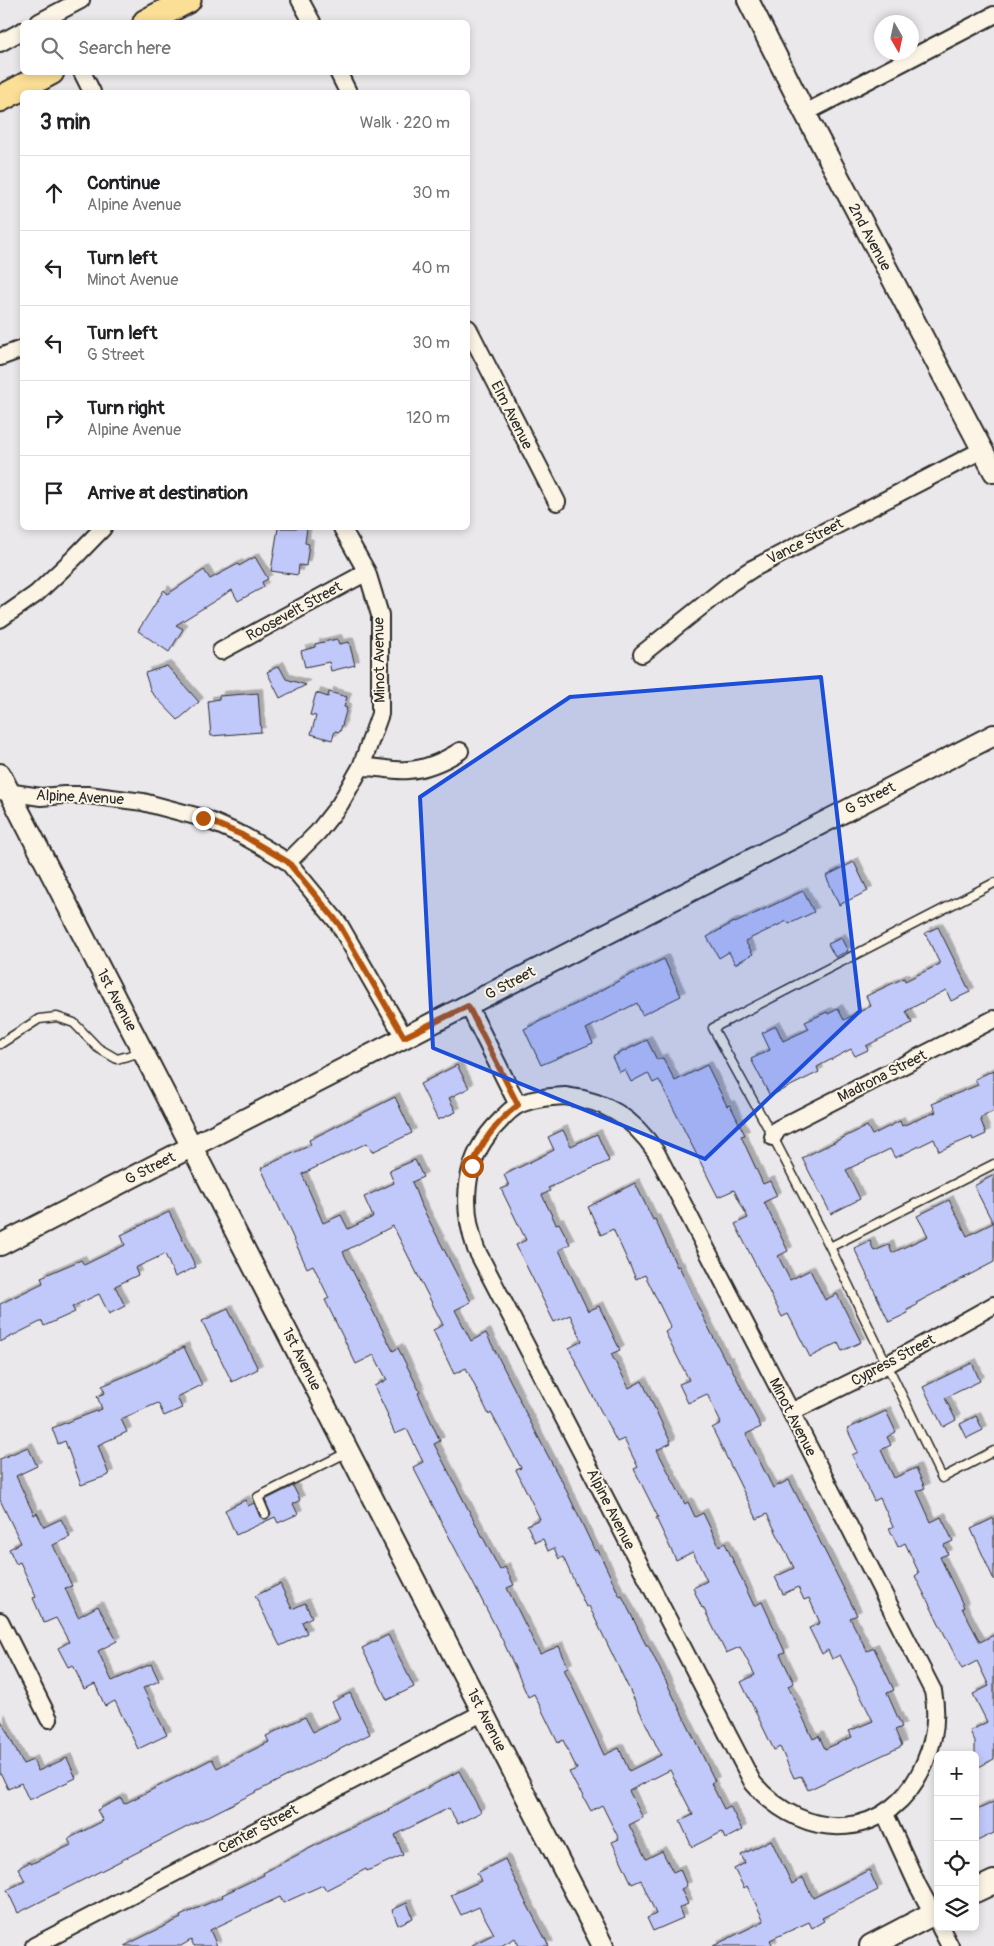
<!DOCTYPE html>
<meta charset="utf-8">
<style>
:root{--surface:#fff;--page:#f6f6f6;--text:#202124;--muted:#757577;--line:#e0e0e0}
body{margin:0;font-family:Pangolin,sans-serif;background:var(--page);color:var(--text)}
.controls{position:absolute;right:15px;bottom:15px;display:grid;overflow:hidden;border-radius:8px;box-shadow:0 2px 8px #0003}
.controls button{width:45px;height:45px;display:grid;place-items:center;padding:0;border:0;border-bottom:1px solid var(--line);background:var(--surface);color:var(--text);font:25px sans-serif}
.compass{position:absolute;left:874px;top:15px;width:45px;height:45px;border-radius:50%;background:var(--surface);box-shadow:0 2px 8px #0003;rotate:171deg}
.stop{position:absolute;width:15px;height:15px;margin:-11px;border:4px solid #b45309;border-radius:50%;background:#fff}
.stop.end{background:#b45309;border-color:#fff;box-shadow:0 1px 5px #0008}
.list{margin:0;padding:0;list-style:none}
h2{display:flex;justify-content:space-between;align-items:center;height:65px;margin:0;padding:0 20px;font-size:21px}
h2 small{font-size:16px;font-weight:400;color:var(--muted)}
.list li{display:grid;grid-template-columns:32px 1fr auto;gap:15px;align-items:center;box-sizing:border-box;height:75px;padding:0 20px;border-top:1px solid var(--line)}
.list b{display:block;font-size:19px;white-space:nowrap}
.list p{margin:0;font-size:16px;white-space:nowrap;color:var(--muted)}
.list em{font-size:16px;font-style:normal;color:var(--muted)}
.icon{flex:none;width:28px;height:28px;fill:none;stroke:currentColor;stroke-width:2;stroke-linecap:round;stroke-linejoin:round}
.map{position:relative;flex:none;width:994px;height:1946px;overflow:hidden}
.search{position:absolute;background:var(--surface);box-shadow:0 2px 8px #0003;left:20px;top:20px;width:450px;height:55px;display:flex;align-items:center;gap:12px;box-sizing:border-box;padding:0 18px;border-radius:8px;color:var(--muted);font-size:19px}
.panel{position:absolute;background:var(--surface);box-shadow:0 2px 8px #0003;left:20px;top:90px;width:450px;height:440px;border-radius:8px}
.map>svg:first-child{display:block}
.building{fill:#c1c8fa;stroke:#2b2b2b;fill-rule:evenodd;filter:url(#shadow)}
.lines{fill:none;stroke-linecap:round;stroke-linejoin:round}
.service-casing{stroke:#2b2b2b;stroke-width:11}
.minor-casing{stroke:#2b2b2b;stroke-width:20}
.tertiary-casing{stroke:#2b2b2b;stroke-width:24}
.secondary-casing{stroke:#2b2b2b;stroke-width:26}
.primary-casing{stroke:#2b2b2b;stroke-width:29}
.service{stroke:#fcf5e5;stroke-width:8}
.minor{stroke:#fcf5e5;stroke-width:16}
.tertiary{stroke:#fcf5e5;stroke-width:20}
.secondary{stroke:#fcf5e5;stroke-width:22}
.primary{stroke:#fbdf96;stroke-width:25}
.route{stroke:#b45309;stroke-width:6}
.marked{fill:#1d4ed8;fill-opacity:0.2;stroke:#1d4ed8;stroke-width:4;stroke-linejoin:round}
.labels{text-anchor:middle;stroke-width:4;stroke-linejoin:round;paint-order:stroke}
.street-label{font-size:15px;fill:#2b2b2b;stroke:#fcf5e5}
</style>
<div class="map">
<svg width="994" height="1946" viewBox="0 0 994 1946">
<defs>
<filter id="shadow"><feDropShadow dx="4.5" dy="-4.5" stdDeviation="0" flood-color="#0004"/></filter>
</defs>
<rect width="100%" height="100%" fill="#eae8eb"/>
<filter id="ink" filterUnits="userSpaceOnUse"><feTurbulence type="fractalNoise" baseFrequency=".02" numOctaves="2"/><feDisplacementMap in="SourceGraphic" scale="10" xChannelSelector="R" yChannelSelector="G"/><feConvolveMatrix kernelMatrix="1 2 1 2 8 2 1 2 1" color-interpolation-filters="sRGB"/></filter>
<g filter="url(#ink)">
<path class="building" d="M278,528H307L305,543L309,544L306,566L299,565L298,575L271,571Z
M255,557L268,579L262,582L264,587L238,601L232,590L176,625L183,629L169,652L138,631L164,590L168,594L204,570L210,579L238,564L239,566Z
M337,639L339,644L349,642L355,665L331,671L329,662L305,667L301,651L315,647V644Z
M167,666L199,702L178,720L151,692L145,673Z
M279,666L286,679L306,685L280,698L267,672Z
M329,692L347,697L344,707L347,708L340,732L335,731L332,740L311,734L316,716L310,715L316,693L328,697Z
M258,693L261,732L211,736L208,701L219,699V696Z
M854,862L868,891L839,905L826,876Z
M803,891L814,912L789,924L787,921L745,941L753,954L735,964L729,952L719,958L707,937L734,922L735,923Z
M938,927L970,992L951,1001L946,990L906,1011L912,1023L866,1046L868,1050L855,1056L851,1049L817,1067L819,1072L770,1096L751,1059L770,1050L762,1033L776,1026L783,1041L809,1029L805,1022L827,1012L828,1014L838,1009L844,1020L871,1006L866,996L904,978L905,981L940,964L925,933Z
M841,938L848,951L835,957L828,944Z
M664,959L681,996L642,1015L637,1003L586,1029L593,1043L541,1065L524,1029L580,1002L624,978Z
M647,1040L657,1060L663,1058L675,1081L707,1065L727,1106L730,1105L745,1135L741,1136L763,1184L770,1181L777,1196L764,1202L788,1251L778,1256L790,1280L810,1270L825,1300L837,1294L861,1342L842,1351L838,1343L810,1357L788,1314L782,1317L735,1224L748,1218L734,1190L718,1197L659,1080L653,1083L648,1073L631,1082L625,1070L619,1072L612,1057Z
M457,1065L469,1088L449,1098L456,1112L438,1120L420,1084Z
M994,1070V1111L980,1118L986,1134L973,1140L972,1137L939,1151L934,1139L895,1158L890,1149L846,1170L860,1199L831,1214L802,1158L867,1126L872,1135L900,1121L902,1126L936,1112L932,1104L978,1085L975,1079Z
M395,1097L412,1133L372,1152L367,1143L302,1174L323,1223L341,1215L348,1229L373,1217L364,1197L394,1183L389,1171L415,1160L423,1177L412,1182L420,1203L471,1302L455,1310L471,1341L486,1333L520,1400H519L559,1477H560L595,1551L598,1550L620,1597L622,1596L646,1645H648L715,1781L711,1783L724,1809L730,1806L742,1830L725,1839L722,1832L692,1847L680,1821L693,1815L670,1770L629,1791L643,1818L629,1825L646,1859L662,1851L673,1872L680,1869L687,1886L681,1889L688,1904L679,1908L683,1918L653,1931L647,1918L656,1914L641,1880L632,1884L612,1842L619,1839L602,1805L591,1811L580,1791H579L569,1772L577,1769L563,1740L558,1743L534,1694L528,1697L504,1643L413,1467L423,1462L407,1429L395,1434L387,1416L388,1415L374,1386L387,1380L374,1355L356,1364L325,1300L329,1298L313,1265L307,1268L261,1168L311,1145L309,1140ZM393,1226L443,1325L433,1330L454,1374L466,1368L489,1415L491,1413L521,1468L516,1470L540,1519L527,1525L535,1542L543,1539L548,1551L554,1548L559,1559L563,1557L586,1607L589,1606L661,1755L629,1771L619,1748L604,1755L564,1669L568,1667L559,1646L540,1654L507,1588L514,1585L505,1567L500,1570L434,1444L440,1441L418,1393L420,1392L398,1348L393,1351L343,1252Z
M563,1130L571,1146L597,1134L609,1161L548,1188L550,1191L542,1195L556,1224L559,1223L570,1244L559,1250L588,1311L599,1306L620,1350L611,1354L629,1388L642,1381L671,1443L657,1450L685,1504L688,1502L695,1517L703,1513L719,1546L725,1543L754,1606L762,1602L785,1652L780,1654L794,1683L788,1686L813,1739L819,1736L825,1749L852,1737L849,1731L873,1721L840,1655L832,1659L828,1650L822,1654L809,1628L820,1623L809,1598L804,1600L798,1587L783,1594L775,1577L794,1568L767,1514L757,1519L712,1428L721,1423L707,1394L688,1403L679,1384L689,1380L665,1332L671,1328L645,1275L636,1279L613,1229L601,1235L588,1207L635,1183L653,1220L655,1219L677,1267L679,1266L699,1309L726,1362L728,1361L761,1427L746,1434L773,1488L789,1480L857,1615L850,1618L867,1651L874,1648L894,1690L887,1693L902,1727L895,1730L902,1746L808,1790L801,1776L794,1778L780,1747L774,1750L741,1682L755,1675L740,1647L726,1653L703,1607L702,1608L693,1588L707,1581L693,1552L676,1560L656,1518L658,1517L634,1469L638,1467L624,1439L617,1442L582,1375L569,1348L582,1341L570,1315L554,1322L516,1245L526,1240L501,1189L509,1186L504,1175L554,1150L548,1137Z
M994,1175V1262L916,1303L917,1305L907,1310L908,1313L889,1322L854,1248L870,1241L874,1251L889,1245L892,1253L928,1236L917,1216L949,1200L967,1236L993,1223L974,1186Z
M169,1212L196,1267L175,1277L165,1254L135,1268L138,1275L115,1286L125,1306L109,1314L99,1294L72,1307L75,1312L44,1326L42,1321L0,1342V1304L43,1283L41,1277L81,1260L84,1265L125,1245L121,1235Z
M228,1309L258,1369L232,1382L202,1321Z
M184,1347L202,1385L177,1397L182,1408L164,1416L158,1403L121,1419L127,1432L98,1445L109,1475L81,1485L65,1441L58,1444L52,1428L102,1409L97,1396L105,1393L102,1386L142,1369Z
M972,1363L980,1381L945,1398L956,1420L943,1427L923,1387Z
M886,1411L896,1432L887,1437L891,1445L881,1450L894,1478L916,1468L925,1488L917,1491L931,1522L941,1517L953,1541L944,1545L948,1554L940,1557L964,1607L962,1608L980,1642L994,1635V1759L975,1769V1742L970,1731L987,1722L973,1694L989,1686L977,1661L962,1669L915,1576L919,1573L905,1543L898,1547L889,1528L893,1527L880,1498L874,1501L852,1455L858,1452L847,1429Z
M976,1416L983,1430L967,1438L960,1424Z
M28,1447L37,1466L16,1476L34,1515L37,1513L44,1527L61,1519L70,1537L53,1545L72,1586L65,1588L78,1617L98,1606L117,1641L98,1651L112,1681L151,1664L159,1681L143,1688L167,1735L138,1749L115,1701L105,1706L95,1684L84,1689L73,1665L68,1667L58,1648L69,1642L56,1618L44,1623L33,1598L36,1597L20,1562L16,1564L9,1549L21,1543L0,1500V1459Z
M293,1486L300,1500L293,1504L298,1514L278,1523L275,1517L236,1535L225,1510L245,1500L248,1506L254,1503L260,1517L267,1519L271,1514L265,1500Z
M994,1518V1580L971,1529Z
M280,1584L292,1609L305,1603L312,1617L302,1622L307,1633L280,1646L255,1596Z
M388,1635L414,1687L387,1700L362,1648Z
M350,1693L370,1734L18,1913L7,1890L25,1881L18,1868L30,1862L31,1864L71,1845L68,1839L103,1821L97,1810L121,1798L124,1804L212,1759L217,1768L269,1742L266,1736L305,1717L313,1732L340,1719L332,1702Z
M0,1718L23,1764L33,1760L38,1771L67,1758L76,1778L29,1800L21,1783L8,1789L0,1772Z
M459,1771L481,1812L458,1824L449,1808L395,1835L403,1855L367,1871L366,1869L326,1890L323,1885L283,1903L280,1897L210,1930L217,1946H194L191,1940L181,1946H124L181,1918L180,1916L223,1897L222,1895L264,1875L263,1873L339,1833L389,1811L388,1809Z
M994,1802V1833L975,1842V1811Z
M771,1840L792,1884L803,1878L813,1898L869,1870L878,1890L822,1918L824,1921L812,1928L809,1922L770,1940L773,1946H713L764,1921L747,1886L744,1888L734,1869L745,1863L741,1855Z
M505,1859L520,1891L549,1946H519L515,1938L501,1946H470L494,1934L479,1907L461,1915L451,1895L481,1881L477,1873Z
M407,1903L413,1918L398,1925L392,1910Z"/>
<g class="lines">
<defs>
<path id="service" d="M994,883L713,1028L773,1137L830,1247L942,1478L994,1451
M0,1044L39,1019L57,1017L74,1023L98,1048L117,1059L142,1052
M830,1247L994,1164
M265,1514L258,1497L348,1452"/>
<path id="minor" d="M300,0L312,22
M39,22L81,0
M0,43L22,31
M82,72L92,92
M338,72L348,92
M805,113L994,15
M468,328L557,502
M0,357L22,349
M0,619L36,594L73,559L103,528
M221,651L367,572
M642,654L732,582L752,569L982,450
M361,767C377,766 393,772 408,770C427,769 444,761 460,751
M0,791L41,797L64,795H88L143,802L203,818L242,835L265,848L288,862L339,924L404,1037
M288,862L318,832L340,804L361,767L380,714V615L367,572L342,528
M468,1005L518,1105
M565,1096C607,1101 633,1118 656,1152L791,1412L933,1691C938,1716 935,1739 925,1762C892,1842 806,1845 753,1783L476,1249C460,1203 464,1156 500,1121C505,1115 512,1108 520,1104C535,1098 549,1097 565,1096Z
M773,1137L778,1129L994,1019
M791,1412L888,1364L994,1305
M0,1621L49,1719
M885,1814L918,1886L938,1923
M940,1927L950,1946
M34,1946L482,1713"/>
<path id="tertiary" d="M748,0L805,113L994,472
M0,774L603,1946
M0,1245L994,735"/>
<path id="secondary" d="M975,1891L994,1882
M871,1946L938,1911"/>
<path id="primary" d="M146,22L188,0
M0,99L51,72"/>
</defs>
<use href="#service" class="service-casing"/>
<use href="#minor" class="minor-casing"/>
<use href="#tertiary" class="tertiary-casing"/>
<use href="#secondary" class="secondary-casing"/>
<use href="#primary" class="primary-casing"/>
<use href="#service" class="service"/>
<use href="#minor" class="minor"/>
<use href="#tertiary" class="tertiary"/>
<use href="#secondary" class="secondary"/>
<use href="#primary" class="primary"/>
</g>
</g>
<g class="lines" filter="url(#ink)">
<path class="route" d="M203,818L242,835L288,862L339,924L404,1037L468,1006L518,1105C496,1122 482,1141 472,1166"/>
</g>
<path class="marked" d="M821,677L860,1011L705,1159L433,1048L420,797L570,697Z"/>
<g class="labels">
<g class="street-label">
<text transform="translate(870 237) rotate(62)" y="5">2nd Avenue</text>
<text transform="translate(512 415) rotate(63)" y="5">Elm Avenue</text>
<text transform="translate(805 541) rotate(-27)" y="5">Vance Street</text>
<text transform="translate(294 611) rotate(-29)" y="5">Roosevelt Street</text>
<text transform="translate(379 660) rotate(-91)" y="5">Minot Avenue</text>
<text transform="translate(80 797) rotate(3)" y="5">Alpine Avenue</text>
<text transform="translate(870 798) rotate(-27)" y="5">G Street</text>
<text transform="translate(510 983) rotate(-28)" y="5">G Street</text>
<text transform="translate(117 1000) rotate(62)" y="5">1st Avenue</text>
<text transform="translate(882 1076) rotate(-27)" y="5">Madrona Street</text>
<text transform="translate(150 1168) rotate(-27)" y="5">G Street</text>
<text transform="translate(302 1359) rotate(63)" y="5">1st Avenue</text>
<text transform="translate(893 1360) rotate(-28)" y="5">Cypress Street</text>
<text transform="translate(793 1417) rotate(63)" y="5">Minot Avenue</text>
<text transform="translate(611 1509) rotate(63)" y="5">Alpine Avenue</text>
<text transform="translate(487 1720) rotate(63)" y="5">1st Avenue</text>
<text transform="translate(258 1829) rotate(-28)" y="5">Center Street</text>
</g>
</g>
</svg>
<div class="controls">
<button>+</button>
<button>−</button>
<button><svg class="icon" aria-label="locate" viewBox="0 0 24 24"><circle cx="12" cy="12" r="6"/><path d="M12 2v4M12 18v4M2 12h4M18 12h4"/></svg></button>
<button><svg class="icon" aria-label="layers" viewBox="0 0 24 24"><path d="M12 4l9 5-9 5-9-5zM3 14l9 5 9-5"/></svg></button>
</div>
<svg class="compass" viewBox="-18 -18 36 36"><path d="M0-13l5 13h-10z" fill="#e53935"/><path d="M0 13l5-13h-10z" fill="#757577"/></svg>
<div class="stop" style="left:472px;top:1166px"></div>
<div class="stop end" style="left:203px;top:818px"></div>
<div class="search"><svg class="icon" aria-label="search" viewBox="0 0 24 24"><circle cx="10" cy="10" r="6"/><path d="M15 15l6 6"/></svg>Search here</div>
<section class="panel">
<h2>3 min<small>Walk · 220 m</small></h2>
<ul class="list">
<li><svg class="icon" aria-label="ahead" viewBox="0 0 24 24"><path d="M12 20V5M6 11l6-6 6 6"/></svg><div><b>Continue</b><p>Alpine Avenue</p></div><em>30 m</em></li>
<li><svg class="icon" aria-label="left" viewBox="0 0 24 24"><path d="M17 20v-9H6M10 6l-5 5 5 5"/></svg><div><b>Turn left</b><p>Minot Avenue</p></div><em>40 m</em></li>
<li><svg class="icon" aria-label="left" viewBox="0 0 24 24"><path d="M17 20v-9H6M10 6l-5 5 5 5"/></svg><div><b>Turn left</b><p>G Street</p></div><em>30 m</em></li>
<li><svg class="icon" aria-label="right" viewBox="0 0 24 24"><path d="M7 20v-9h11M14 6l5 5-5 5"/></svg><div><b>Turn right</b><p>Alpine Avenue</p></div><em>120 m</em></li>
<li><svg class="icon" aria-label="arrive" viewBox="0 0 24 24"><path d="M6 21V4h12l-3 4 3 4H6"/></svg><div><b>Arrive at destination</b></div></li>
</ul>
</section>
</div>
